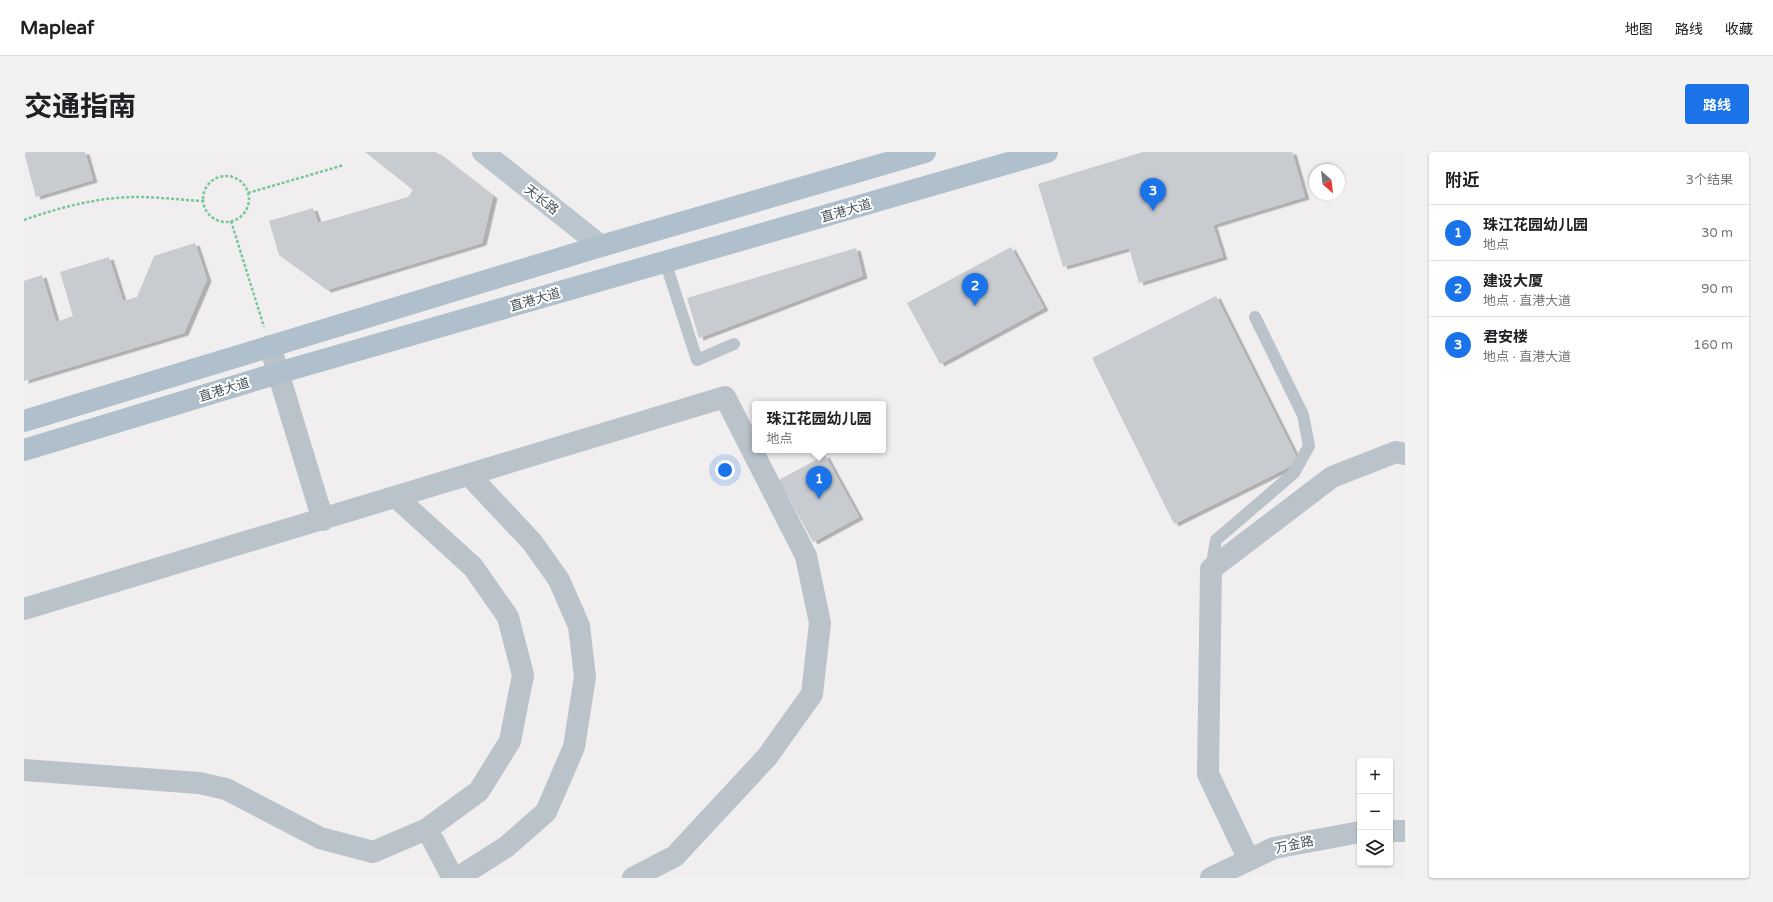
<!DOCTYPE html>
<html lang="zh">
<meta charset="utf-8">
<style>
:root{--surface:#fff;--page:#f2f2f2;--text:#202124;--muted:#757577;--line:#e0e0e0;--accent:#1a73e8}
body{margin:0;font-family:"Varela Round","Noto Sans SC",sans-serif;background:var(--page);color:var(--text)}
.controls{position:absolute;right:12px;bottom:12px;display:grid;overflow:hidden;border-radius:4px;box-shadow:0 1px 3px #0004}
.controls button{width:36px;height:36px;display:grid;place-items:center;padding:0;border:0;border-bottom:1px solid var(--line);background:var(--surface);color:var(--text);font:20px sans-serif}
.compass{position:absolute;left:1285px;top:12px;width:36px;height:36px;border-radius:50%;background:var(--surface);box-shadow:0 1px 3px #0004;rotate:152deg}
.you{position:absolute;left:701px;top:318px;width:14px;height:14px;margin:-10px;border:3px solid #fff;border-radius:50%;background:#1a73e8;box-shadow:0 0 0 6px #1a73e833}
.badge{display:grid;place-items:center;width:26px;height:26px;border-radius:50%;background:var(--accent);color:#fff;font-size:13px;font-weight:700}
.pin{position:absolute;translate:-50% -33px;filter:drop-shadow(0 1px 2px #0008)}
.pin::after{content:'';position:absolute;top:21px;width:14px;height:12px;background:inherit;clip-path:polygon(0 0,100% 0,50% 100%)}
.popup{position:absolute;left:728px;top:249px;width:134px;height:52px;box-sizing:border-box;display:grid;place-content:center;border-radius:4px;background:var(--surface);filter:drop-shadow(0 1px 3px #0005);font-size:13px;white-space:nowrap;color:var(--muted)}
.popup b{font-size:15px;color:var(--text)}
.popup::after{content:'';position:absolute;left:50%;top:100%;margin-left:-8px;border:8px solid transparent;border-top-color:var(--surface)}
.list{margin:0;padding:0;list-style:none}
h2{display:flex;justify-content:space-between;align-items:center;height:52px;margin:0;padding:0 16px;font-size:17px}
h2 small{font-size:13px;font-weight:400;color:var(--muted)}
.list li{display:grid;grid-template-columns:26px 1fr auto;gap:12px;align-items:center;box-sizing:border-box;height:56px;padding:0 16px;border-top:1px solid var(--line)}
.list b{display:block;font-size:15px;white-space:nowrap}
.list p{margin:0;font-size:13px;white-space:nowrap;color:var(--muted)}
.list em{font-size:13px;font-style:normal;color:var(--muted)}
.icon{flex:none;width:22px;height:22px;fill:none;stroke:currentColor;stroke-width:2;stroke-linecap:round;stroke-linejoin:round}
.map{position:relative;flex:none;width:1381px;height:726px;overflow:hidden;border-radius:4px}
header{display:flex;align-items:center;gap:24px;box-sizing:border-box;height:56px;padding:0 20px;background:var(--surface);border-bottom:1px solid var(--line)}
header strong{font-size:19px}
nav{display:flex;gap:22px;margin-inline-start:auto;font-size:14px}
.intro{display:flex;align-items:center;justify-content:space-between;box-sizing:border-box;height:96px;padding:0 24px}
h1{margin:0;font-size:28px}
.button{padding:10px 18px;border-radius:4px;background:var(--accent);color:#fff;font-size:14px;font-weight:700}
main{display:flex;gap:24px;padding:0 24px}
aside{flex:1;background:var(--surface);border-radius:4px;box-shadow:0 1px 3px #0004}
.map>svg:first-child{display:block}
.building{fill:#c8cbd0;filter:url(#shadow)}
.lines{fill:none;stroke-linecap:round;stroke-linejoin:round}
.path{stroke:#7ac69c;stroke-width:2.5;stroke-dasharray:3 2;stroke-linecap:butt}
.lane{stroke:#bac3ca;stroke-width:12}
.street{stroke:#bac3ca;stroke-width:22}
.secondary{stroke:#bbc5ce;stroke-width:22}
.primary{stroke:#afbfcb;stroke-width:22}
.labels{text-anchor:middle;stroke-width:4;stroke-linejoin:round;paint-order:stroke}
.street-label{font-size:13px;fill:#47525a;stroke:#fff}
</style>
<header>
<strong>Mapleaf</strong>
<nav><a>地图</a><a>路线</a><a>收藏</a></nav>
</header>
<div class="intro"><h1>交通指南</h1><a class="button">路线</a></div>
<main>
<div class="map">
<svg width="1381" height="726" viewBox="0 0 1381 726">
<defs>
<filter id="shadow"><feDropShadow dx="4.5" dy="2.5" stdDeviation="0" flood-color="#0004"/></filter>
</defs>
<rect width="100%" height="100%" fill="#f0eeee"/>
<path class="building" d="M0,0H61L69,28L12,45Z
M341,0H412L469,44L458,91L303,138L255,103L245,69L289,56L294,71L384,45L389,38Z
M1119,0H1268L1281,45L1189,73L1199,105L1115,131L1105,96L1039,115L1014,32Z
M171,91L183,127L160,181L0,229V129L18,123L32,170L49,164L36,120L85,105L99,149L113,145L130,104Z
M987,95L1020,156L916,212L883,151Z
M832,96L839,124L675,186L663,146Z
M1192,144L1275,310L1150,372L1068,206Z
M801,303L835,365L789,390L755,328Z"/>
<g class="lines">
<path class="path" d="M179 47a23 23 0 1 1 46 0a23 23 0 1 1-46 0Z
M224,41L320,13
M0,68C37,55 75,45 114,45C135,45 157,48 179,49
M207,69L240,175"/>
<path class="lane" d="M641,109L673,208L710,192
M1187,417L1192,388L1270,321L1285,294L1279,263L1231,165"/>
<path class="street" d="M246,194L299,368
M0,457L701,245L782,404L796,471L788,542L743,605L651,704L609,726
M0,618L175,631L202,637L296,686L349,700L403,677L455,639L486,589L499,523L484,465L449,415L372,345
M403,677L429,726
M1366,679H1381
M1225,708L1184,622L1187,417L1308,325L1372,300L1381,302
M433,726L482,695L522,660L550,595L561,525L555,474L535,428L508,390L445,323
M1187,726L1250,696L1336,680"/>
<path class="secondary" d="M459,0L577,94"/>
<path class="primary" d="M0,269L577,94L901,0
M0,298L254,221L1023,0"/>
</g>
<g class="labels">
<g class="street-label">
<text transform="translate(518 47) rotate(38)" y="5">天长路</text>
<text transform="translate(822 58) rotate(-16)" y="5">直港大道</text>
<text transform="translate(511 147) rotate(-16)" y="5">直港大道</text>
<text transform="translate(200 237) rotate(-17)" y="5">直港大道</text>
<text transform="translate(1270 692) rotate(-12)" y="5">万金路</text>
</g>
</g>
</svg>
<div class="controls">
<button>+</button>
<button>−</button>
<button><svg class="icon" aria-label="layers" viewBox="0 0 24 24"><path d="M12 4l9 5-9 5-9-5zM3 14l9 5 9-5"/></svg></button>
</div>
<svg class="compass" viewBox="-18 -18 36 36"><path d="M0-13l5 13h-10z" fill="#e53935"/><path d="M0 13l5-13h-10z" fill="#757577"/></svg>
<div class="you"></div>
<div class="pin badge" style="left:795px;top:347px">1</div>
<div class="popup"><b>珠江花园幼儿园</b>地点</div>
<div class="pin badge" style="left:951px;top:154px">2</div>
<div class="pin badge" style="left:1129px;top:59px">3</div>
</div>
<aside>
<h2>附近<small>3个结果</small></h2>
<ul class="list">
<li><span class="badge">1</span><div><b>珠江花园幼儿园</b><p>地点</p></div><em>30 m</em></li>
<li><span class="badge">2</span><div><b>建设大厦</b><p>地点 · 直港大道</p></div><em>90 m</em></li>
<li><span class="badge">3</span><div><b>君安楼</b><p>地点 · 直港大道</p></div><em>160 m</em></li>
</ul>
</aside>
</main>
